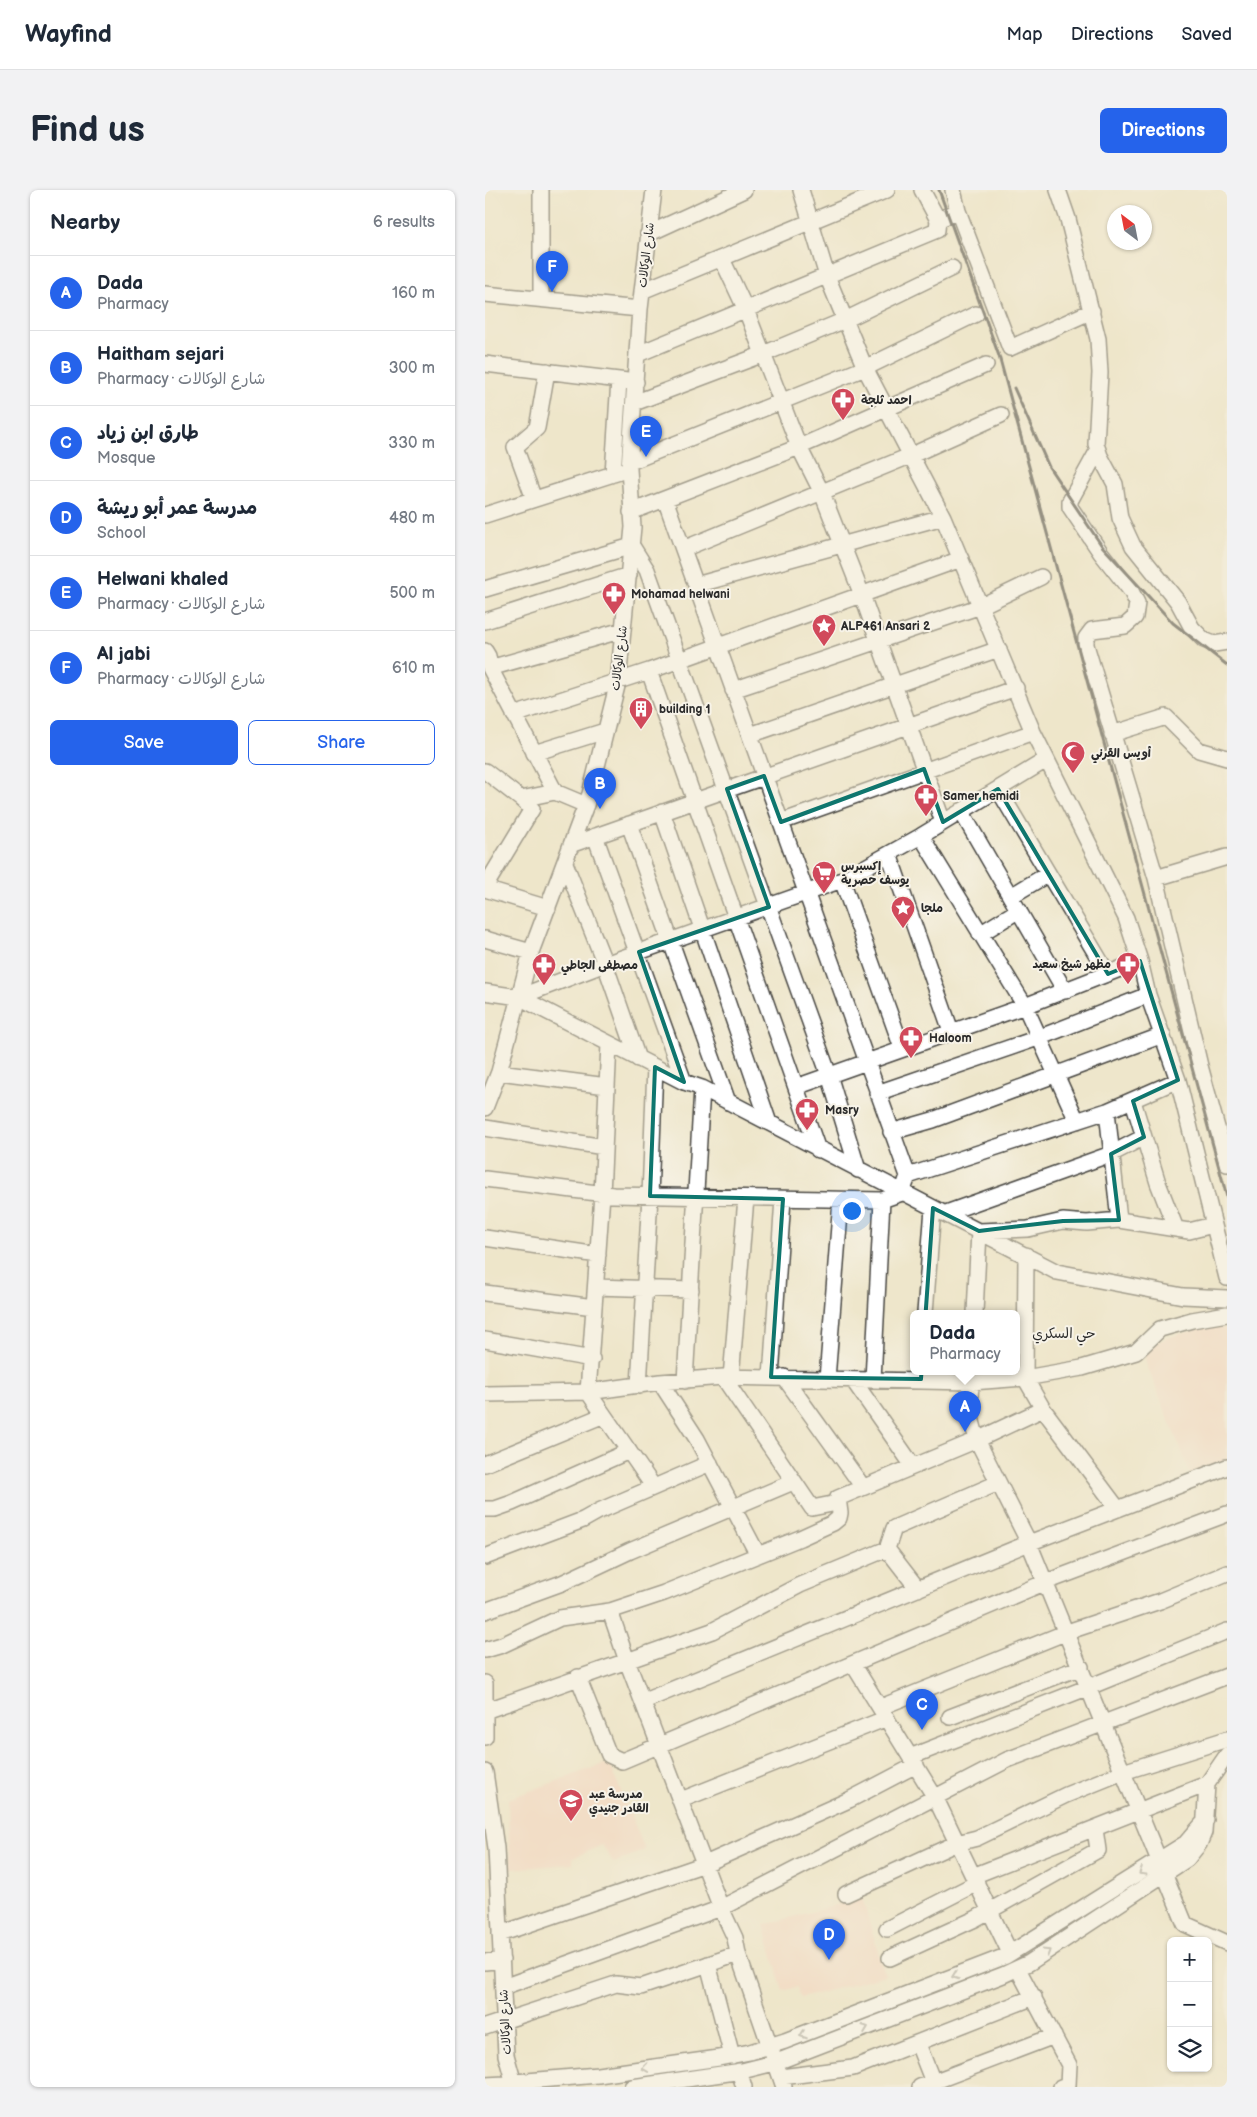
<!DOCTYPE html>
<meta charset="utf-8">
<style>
:root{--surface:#fff;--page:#f2f2f3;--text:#1f2937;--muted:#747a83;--line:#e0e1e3;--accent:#2563eb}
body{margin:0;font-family:"Balsamiq Sans","Playpen Sans Arabic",sans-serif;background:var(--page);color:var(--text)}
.controls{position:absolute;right:15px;bottom:15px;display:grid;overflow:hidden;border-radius:8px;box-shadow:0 1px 4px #0004}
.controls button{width:45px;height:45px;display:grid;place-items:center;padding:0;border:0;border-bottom:1px solid var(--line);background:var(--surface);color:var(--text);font:25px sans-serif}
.compass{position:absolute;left:622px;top:15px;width:45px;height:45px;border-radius:50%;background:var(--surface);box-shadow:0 1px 4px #0004;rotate:328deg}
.you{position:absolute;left:366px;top:1020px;width:18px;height:18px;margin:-12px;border:4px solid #fff;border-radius:50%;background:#1a73e8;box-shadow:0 0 0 8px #1a73e833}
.badge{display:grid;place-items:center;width:32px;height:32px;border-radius:50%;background:var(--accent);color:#fff;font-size:16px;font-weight:700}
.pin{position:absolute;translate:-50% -41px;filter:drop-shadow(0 1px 2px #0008)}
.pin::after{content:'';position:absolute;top:26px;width:18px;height:15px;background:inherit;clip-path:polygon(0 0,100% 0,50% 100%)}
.popup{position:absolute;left:425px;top:1120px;width:110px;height:65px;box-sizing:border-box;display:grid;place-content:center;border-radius:8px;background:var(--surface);filter:drop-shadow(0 1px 4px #0005);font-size:16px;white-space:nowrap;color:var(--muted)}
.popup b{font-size:19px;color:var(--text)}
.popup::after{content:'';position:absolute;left:50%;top:100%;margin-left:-10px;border:10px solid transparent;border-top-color:var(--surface)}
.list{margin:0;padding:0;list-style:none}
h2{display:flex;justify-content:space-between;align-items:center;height:65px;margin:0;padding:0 20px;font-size:21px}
h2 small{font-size:16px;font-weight:400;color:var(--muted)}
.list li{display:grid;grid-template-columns:32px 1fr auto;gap:15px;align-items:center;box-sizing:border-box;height:75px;padding:0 20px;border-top:1px solid var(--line)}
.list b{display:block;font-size:19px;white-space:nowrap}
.list p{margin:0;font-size:16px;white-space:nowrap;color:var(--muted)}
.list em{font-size:16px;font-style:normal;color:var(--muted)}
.actions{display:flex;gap:10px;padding:15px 20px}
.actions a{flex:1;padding:11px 0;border:1px solid var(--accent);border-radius:8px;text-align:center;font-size:18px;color:var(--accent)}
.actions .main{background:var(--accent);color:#fff}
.icon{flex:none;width:28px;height:28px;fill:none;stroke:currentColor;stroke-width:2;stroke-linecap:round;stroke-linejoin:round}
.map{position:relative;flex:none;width:742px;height:1897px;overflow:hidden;border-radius:8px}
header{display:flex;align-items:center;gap:30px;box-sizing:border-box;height:70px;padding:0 25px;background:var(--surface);border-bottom:1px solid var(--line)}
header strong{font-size:24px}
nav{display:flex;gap:28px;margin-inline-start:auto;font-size:18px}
.intro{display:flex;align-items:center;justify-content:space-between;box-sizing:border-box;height:120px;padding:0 30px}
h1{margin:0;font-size:35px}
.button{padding:12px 22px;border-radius:8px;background:var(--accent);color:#fff;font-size:18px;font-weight:700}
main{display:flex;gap:30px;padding:0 30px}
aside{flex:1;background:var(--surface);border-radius:8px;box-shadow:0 1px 4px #0004}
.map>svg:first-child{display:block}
.built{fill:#f5d3c1}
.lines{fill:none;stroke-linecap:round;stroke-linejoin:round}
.minor-casing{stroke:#484743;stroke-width:18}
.minor{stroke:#fff;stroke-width:15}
.rail{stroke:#2b2b2b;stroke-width:3}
.oneway{stroke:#a0a0a0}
.marked{fill:none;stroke:#0f766e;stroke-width:4;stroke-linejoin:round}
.labels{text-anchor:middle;stroke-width:4;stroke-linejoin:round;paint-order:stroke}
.street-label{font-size:12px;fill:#2b2b2b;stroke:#f7f3e8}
.poi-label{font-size:12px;font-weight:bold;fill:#2b2b2b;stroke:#f7f3e8;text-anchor:start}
.neighbourhood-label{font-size:14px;fill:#2b2b2b;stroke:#f7f3e8}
</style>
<header>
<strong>Wayfind</strong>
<nav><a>Map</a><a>Directions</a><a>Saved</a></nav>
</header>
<div class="intro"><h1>Find us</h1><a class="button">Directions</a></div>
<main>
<aside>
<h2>Nearby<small>6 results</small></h2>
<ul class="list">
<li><span class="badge">A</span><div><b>Dada</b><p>Pharmacy</p></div><em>160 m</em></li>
<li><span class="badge">B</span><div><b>Haitham sejari</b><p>Pharmacy · شارع الوكالات</p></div><em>300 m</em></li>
<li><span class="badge">C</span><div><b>طارق ابن زياد</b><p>Mosque</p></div><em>330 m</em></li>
<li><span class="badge">D</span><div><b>مدرسة عمر أبو ريشة</b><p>School</p></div><em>480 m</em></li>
<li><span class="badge">E</span><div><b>Helwani khaled</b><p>Pharmacy · شارع الوكالات</p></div><em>500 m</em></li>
<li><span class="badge">F</span><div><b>Al jabi</b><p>Pharmacy · شارع الوكالات</p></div><em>610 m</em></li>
</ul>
<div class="actions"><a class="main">Save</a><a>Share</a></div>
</aside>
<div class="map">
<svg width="742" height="1897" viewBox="0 0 742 1897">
<rect width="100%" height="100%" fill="#f7f3e8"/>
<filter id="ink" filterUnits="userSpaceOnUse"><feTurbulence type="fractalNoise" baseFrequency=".02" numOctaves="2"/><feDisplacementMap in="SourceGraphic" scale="10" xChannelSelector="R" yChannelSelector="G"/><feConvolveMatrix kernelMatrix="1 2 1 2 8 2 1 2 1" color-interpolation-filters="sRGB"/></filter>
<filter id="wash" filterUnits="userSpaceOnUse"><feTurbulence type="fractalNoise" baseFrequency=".0096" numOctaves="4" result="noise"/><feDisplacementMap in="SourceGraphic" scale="20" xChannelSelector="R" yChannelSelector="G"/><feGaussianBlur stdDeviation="1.12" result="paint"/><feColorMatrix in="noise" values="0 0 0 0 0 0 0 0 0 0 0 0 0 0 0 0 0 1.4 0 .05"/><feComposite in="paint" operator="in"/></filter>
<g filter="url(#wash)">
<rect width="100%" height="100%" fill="#eee6cb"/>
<path class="built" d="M729,1133L741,1140L742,1143V1271L706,1285L661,1173L660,1164L668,1153Z
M124,1572L160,1660L129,1673L117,1655L88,1668V1674L25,1679L23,1609Z
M377,1708L400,1785L316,1808L312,1797L298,1801L279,1735Z"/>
</g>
<g filter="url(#ink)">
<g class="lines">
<defs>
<path id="minor" d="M56,0V109
M316,0L342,86L380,178L458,327L548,542L641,728L655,771L663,805L693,890L742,1088
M437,0L453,30
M468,0L473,21L525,158L607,121
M573,0L583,29L613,149L615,183L611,254L615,266L630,294L635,328L648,356L693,412L707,438L719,450L729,454L742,452
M163,44L259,0
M237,69L261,120L314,257L337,303L377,405L458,632
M157,101L402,0
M0,104L155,119
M153,164L452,40L453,30L473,21
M0,174L151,192
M149,213L276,165L360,130L467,78
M613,260L585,311V317L616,363L646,401L652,413L650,427L640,436L607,440L601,448V455L671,688L715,876L742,974
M145,272L380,178L491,124
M128,284L134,190
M49,309L30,257L52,238L62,181
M146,322L314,257L501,175
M0,325L144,279
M198,359L427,265L516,225
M211,395L458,327
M0,399L147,356L162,380L344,885L373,980
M0,431L144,385
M0,461L3,466L5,478L70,602L101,615
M5,478L138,440
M164,481L333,960
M248,500L496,416L556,387
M29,525L164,481L476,369
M627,544L681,527L714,560L742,568
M265,545L514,459
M49,563L120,541
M0,581L36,609L70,602
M513,599L623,784
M476,621L580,801
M177,622L284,933
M296,632L548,542
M144,634L243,912
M110,646L199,892
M436,646L540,816L592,931
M88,654L531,498
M404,664L466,841
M80,673L120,774L153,869
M671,688L742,667
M357,690L417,858
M0,697L47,619L36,609
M0,699L63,718
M526,706L563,684
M495,744L534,720
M0,749L46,762
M0,802L34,807L120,774L357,690L436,646L561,570
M34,807L199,892L217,898L572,1082L698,1106L742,1108
M124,854L117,1004L103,1202L168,1296
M14,882L122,896
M311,897L540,816L655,771
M392,903L553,848L663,805
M648,911L673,993L691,1039
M0,918L14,882L46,762L105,604L133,492L148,337L144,279L155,119L169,0
M622,921L634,1030
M0,938L119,957
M406,942L448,930L678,845
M423,986L622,921L693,890
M0,989L128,1005L397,1010L417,1003L423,986L180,309
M461,1023L626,964L659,947
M0,1048L113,1065
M541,1065L540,1188L558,1219L633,1319
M111,1097L206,1100
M0,1103L109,1117
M440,1123L448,1018
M490,1123L494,1041L543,1039L578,1031L602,1033L634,1030L704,1041L728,1035
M0,1150L107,1169
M487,1181L484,1220L492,1250L544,1353L700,1734L742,1753
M238,1187L327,1318L352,1313
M286,1187L298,1009
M299,1187L378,1297
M246,1188L261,1008
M342,1189L356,1010
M368,1190L428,1276
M388,1190L397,1010
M200,1191L217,898
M175,1192L212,1249L273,1365
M154,1196L165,1006L170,877
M0,1204L103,1202L175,1192L238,1187L487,1192L540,1188L597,1178L651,1162L675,1139L707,1130L742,1124
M0,1274L119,1225
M0,1319H10L27,1313L144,1261
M402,1359L433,1399
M0,1367L98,1330L114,1321L225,1273
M0,1421L77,1393L145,1361L308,1292
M125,1421L142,1471L236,1718L250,1748L253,1764L299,1897
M0,1460L17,1455L75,1428L125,1421L179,1403L315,1348L348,1333L354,1328L355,1323L353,1308L492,1250L558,1219
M368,1474L451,1609L525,1763
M93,1487L124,1565L137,1571L561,1392L742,1324
M0,1493V1547
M159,1511L544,1353L742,1277
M396,1517L582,1442L675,1411L742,1383
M0,1521L227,1441L315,1395L402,1359L409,1338L513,1293
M465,1527L596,1477
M425,1567L604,1497L742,1441
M0,1582L11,1658L21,1865L30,1897
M196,1610L402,1528
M488,1686L722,1594
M361,1704L472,1653L492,1648L581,1605L638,1582L742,1549
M402,1739L492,1693
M15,1744L220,1674L364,1610L431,1575
M405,1768L490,1729L613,1660L610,1639
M0,1772L17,1770
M223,1774L247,1866
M533,1779L584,1875L583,1895L576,1897
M18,1797L236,1718L522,1570L742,1486
M0,1837L131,1794L156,1797L253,1764
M433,1854L450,1897
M254,1881L259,1897
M296,1887L368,1878L549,1807
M30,1892L113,1885L234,1868L265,1862L300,1851L521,1766L701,1653L721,1630
M0,1895L20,1894
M147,1897L257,1881L289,1873L518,1785L544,1773L702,1669L714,1654L719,1642L722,1594L742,1565
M435,1897L569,1846"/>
</defs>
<use href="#minor" class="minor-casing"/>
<use href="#minor" class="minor"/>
<path class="rail" d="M454,0L514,166L742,1007
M529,198L564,277L617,356L688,433L742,475"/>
</g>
<defs><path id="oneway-chevron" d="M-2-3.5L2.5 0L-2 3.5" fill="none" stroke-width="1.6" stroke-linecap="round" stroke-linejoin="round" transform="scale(1.25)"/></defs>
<g class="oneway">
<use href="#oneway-chevron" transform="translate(657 1682) rotate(148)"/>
<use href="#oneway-chevron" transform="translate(562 1762) rotate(-32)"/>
<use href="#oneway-chevron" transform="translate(470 1786) rotate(159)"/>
<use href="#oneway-chevron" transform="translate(380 1838) rotate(-21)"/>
<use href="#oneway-chevron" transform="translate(318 1845) rotate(160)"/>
<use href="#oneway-chevron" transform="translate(160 1878) rotate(172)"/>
</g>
</g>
<path d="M0 0H742V1897H0ZM439,579L458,632L513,599L623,784L655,771L693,890L648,911L659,947L626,964L634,1030L578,1031L494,1041L448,1018L436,1189L286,1187L298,1009L165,1006L170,877L199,892L154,762L284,717L242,599L279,586L296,632Z" fill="#eee6cb" fill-opacity=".55" fill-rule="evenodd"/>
<path class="marked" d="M439,579L458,632L513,599L623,784L655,771L693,890L648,911L659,947L626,964L634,1030L578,1031L494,1041L448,1018L436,1189L286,1187L298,1009L165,1006L170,877L199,892L154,762L284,717L242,599L279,586L296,632Z"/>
<defs>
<symbol id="pharmacy-pin" viewBox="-11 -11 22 30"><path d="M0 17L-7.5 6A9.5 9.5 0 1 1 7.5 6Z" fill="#d1495b" stroke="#f7f3e8"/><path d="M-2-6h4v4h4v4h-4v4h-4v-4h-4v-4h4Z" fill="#fff"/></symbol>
<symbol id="sight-pin" viewBox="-11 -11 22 30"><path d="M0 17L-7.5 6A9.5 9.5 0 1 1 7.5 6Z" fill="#d1495b" stroke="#f7f3e8"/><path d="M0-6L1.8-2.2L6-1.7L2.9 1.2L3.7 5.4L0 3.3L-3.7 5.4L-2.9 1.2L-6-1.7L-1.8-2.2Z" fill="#fff"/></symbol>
<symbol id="building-pin" viewBox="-11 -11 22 30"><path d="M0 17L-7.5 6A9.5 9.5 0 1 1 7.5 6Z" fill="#d1495b" stroke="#f7f3e8"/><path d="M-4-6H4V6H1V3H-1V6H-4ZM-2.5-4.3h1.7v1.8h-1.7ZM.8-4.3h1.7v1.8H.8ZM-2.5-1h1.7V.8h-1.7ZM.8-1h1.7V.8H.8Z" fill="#fff"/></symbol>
<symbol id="mosque-pin" viewBox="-11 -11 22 30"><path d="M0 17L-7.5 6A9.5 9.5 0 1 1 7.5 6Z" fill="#d1495b" stroke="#f7f3e8"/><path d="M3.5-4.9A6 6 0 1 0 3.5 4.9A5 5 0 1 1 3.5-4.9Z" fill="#fff"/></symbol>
<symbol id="supermarket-pin" viewBox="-11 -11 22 30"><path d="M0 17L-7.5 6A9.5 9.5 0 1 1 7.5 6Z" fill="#d1495b" stroke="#f7f3e8"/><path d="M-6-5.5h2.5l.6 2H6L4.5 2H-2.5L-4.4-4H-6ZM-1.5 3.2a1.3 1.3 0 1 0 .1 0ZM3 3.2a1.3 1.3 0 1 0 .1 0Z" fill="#fff"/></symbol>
<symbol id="school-pin" viewBox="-11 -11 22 30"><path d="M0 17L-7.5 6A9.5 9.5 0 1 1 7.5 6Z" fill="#d1495b" stroke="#f7f3e8"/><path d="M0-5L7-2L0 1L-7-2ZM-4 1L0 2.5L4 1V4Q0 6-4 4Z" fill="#fff"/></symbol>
</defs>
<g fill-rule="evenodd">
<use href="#pharmacy-pin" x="344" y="196" width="28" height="38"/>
<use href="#pharmacy-pin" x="115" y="390" width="28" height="38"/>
<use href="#sight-pin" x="325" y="422" width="28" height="38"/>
<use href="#building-pin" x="142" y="505" width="28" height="38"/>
<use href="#mosque-pin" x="574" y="549" width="28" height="38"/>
<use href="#pharmacy-pin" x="427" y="592" width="28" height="38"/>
<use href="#supermarket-pin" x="325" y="669" width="28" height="38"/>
<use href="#sight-pin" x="404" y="704" width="28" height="38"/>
<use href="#pharmacy-pin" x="629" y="760" width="28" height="38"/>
<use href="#pharmacy-pin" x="45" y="761" width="28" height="38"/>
<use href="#pharmacy-pin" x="412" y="834" width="28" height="38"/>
<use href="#pharmacy-pin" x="308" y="906" width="28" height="38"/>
<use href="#school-pin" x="72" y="1597" width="28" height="38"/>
</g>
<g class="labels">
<g class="street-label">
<text transform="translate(161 65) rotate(-83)" y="4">شارع الوكالات</text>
<text transform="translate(134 468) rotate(-83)" y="4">شارع الوكالات</text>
<text transform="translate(20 1832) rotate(-93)" y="4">شارع الوكالات</text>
</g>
<g class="poi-label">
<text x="376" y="214">احمد ثلجة</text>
<text x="146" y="408">Mohamad helwani</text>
<text x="356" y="440">ALP461 Ansari 2</text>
<text x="174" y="523">building 1</text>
<text x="606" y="567">أويس القرني</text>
<text x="458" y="610">Samer hemidi</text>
<text x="356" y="680">إكسبرس<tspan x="356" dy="14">يوسف حصرية</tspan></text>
<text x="436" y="722">ملجا</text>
<text x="626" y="778" text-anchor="end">مظهر شيخ سعيد</text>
<text x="76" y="779">مصطفى الجاطي</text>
<text x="444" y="852">Haloom</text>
<text x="340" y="924">Masry</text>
<text x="104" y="1608">مدرسة عبد<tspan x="104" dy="14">القادر جنيدي</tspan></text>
</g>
<g class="neighbourhood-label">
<text x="579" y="1148">حي السكري</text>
</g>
</g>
</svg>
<div class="controls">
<button>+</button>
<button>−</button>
<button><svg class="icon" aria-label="layers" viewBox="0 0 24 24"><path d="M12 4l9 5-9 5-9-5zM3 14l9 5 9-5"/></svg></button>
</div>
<svg class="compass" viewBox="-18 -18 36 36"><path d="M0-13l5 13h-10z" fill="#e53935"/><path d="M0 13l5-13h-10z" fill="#747a83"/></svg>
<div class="you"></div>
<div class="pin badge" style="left:480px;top:1242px">A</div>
<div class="popup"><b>Dada</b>Pharmacy</div>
<div class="pin badge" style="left:115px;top:619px">B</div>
<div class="pin badge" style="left:437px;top:1540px">C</div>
<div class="pin badge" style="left:344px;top:1770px">D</div>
<div class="pin badge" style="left:161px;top:267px">E</div>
<div class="pin badge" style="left:67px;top:102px">F</div>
</div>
</main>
